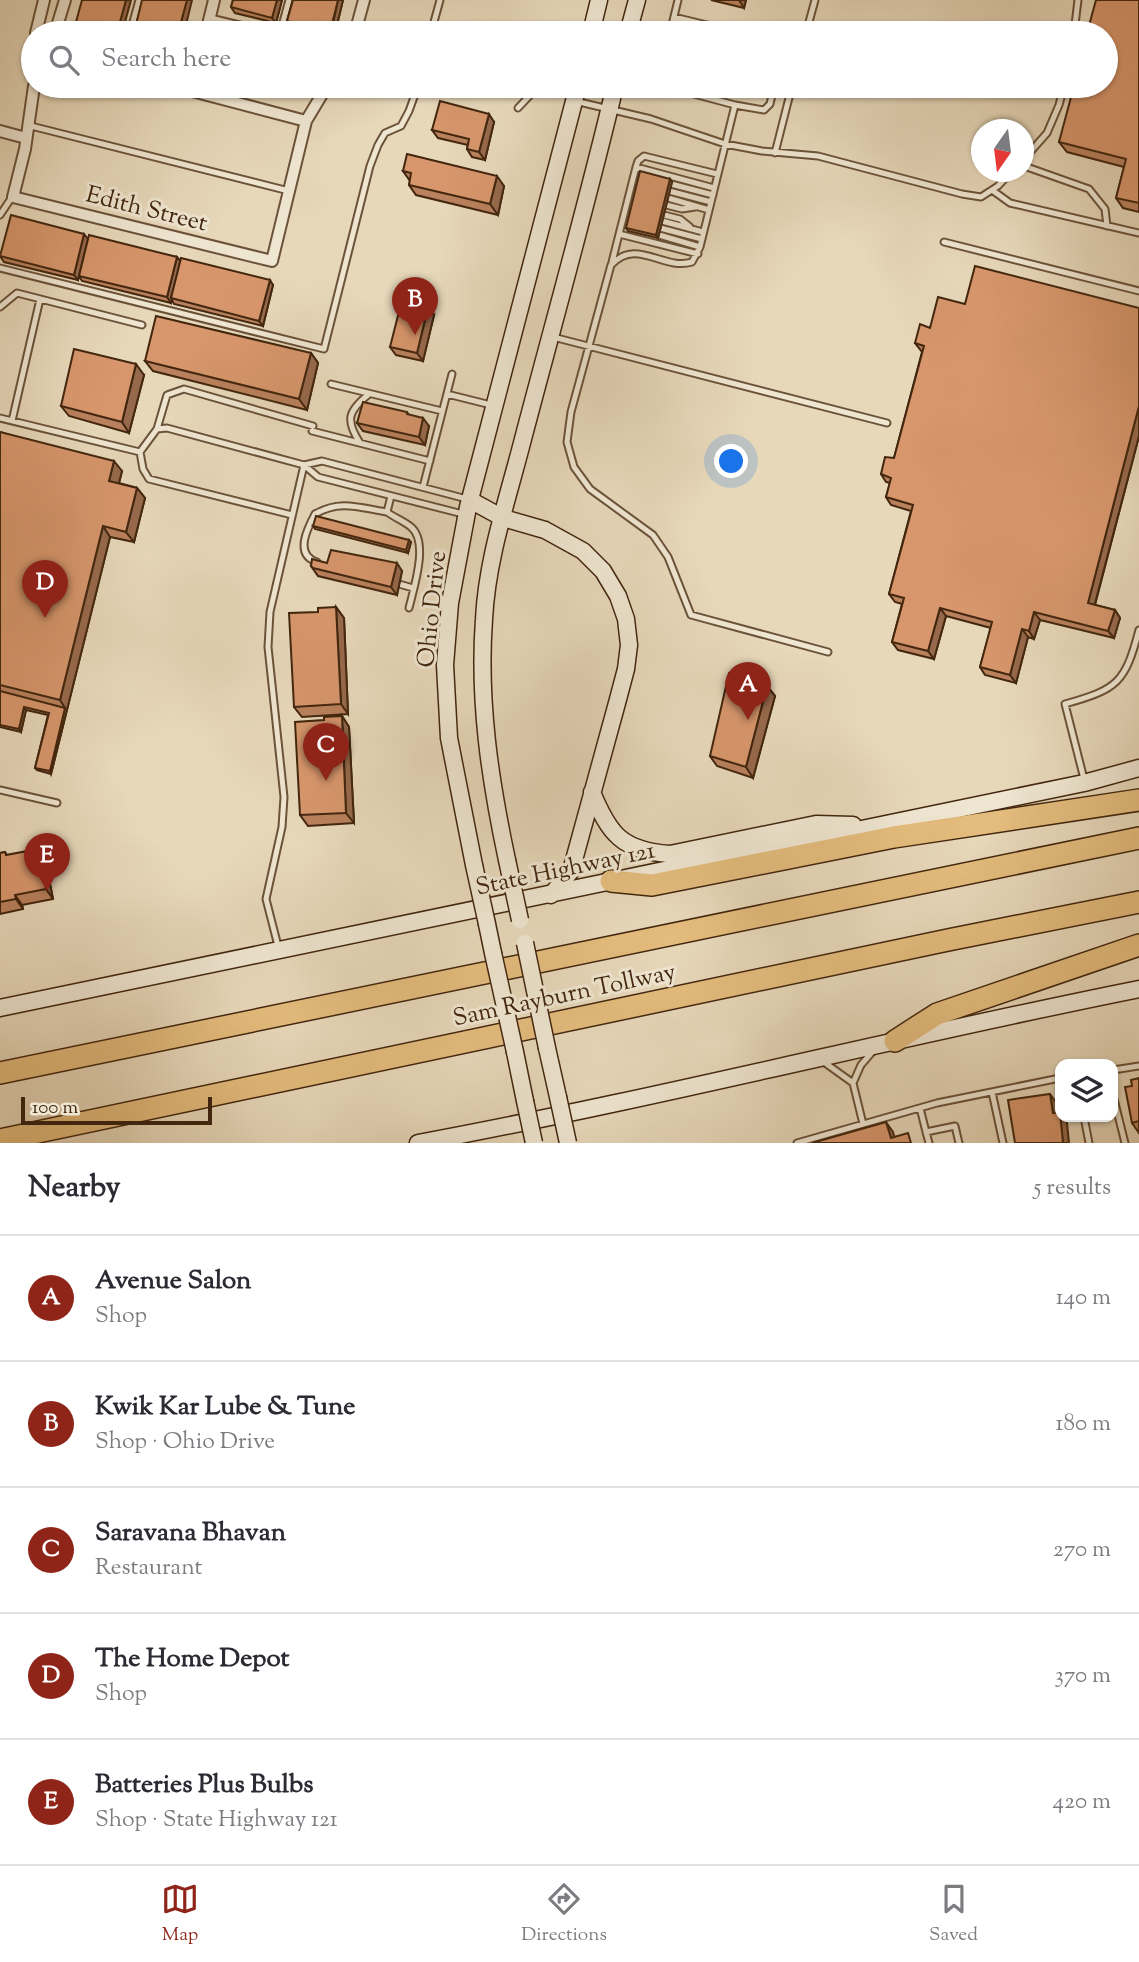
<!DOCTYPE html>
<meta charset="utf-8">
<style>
:root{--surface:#fff;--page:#f2f2f3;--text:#2b2b33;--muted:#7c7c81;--line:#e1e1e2;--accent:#8f2418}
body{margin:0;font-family:"Sorts Mill Goudy",serif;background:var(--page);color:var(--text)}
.controls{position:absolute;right:21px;bottom:21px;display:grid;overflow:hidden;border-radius:14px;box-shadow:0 2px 5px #0004}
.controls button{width:63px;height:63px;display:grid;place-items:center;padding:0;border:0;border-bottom:2px solid var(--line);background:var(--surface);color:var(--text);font:35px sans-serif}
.compass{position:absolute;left:971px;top:119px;width:63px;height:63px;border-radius:50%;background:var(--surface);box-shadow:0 2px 5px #0004;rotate:194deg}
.scale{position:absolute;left:21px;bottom:18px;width:191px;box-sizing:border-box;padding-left:7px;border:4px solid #42260e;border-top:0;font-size:19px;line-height:24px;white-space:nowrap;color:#42260e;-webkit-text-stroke:5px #efe6d2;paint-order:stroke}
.you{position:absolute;left:732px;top:462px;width:24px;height:24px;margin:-18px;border:5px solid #fff;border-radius:50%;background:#1a73e8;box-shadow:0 0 0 10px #1a73e833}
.badge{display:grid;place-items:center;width:46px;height:46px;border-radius:50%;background:var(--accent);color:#fff;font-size:23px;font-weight:700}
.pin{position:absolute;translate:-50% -58px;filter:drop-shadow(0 2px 4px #0008)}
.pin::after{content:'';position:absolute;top:37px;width:24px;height:21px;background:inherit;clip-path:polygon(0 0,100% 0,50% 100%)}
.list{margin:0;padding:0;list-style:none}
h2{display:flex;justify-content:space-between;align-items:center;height:91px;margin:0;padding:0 28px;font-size:30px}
h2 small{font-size:23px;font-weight:400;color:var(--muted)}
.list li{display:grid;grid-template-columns:46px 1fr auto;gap:21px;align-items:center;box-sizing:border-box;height:126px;padding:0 28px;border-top:2px solid var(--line)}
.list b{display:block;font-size:26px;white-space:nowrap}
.list p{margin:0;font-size:23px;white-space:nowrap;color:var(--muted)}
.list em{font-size:23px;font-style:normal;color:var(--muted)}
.icon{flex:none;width:38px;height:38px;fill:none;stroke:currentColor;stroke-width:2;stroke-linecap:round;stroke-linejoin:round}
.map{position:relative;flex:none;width:1139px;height:1143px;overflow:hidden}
.search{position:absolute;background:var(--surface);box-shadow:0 2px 5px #0004;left:21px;right:21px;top:21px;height:77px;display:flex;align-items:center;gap:18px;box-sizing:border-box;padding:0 24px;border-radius:38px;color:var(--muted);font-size:26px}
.sheet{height:721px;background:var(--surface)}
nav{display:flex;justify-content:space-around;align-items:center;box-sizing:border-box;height:98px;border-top:2px solid var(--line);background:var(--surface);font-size:19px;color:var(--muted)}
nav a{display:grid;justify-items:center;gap:4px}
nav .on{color:var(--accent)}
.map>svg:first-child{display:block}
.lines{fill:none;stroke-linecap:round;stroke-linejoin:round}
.lane-casing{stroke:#6b5239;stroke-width:9}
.street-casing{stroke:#6b5239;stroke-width:14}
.secondary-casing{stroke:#42260e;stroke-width:19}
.highway-casing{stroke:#42260e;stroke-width:24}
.lane{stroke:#efe6d2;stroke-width:5}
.street{stroke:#efe6d2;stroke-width:10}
.secondary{stroke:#efe6d2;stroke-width:16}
.highway{stroke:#e4bc7d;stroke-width:21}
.secondary-bridge-casing{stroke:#42260e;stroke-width:19;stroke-linecap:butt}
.secondary-bridge{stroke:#efe6d2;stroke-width:16}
.wall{fill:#b9815d;stroke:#42260e;stroke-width:2}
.shaded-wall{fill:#96694c;stroke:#42260e;stroke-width:2}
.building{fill:#d7966c;stroke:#42260e;stroke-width:2}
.labels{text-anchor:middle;stroke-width:6;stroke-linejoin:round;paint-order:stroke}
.street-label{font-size:24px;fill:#42260e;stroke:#efe6d2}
</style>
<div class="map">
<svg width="1139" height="1143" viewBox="0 0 1139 1143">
<rect width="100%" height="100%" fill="#e7d8ba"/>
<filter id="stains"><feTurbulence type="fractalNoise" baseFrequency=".00286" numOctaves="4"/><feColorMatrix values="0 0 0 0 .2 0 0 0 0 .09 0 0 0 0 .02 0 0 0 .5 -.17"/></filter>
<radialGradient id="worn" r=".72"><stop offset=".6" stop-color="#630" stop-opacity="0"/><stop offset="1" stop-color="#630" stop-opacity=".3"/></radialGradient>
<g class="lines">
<defs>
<path id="lane" d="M674,17L740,33
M130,33L139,0
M280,33L289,0
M431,33L440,0
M670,33L678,0
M806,33L815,0
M1074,33L1078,0
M664,86L735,105L700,247L692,262C663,271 637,237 611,265L571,412L567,442L574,467L590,489L653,535L668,557L691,615L828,652
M575,101L651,119L725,144L762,151L818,156L962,194L981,197L998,186L1011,172
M735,105L764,110L770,104L774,86
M518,108L534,91
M27,125L289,191
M775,153L792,86
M1024,159L1047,133L1059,105L1064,86
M1024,166L1089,189L1105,209L1107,226
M636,167L638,161L644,156L717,174
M671,184L713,195
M992,190L1010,203L1139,233
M669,191L711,202
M668,198L709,210
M666,205L682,209L695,207
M0,215L12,197
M664,215L680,219L690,227
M662,221L703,232
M660,228L702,239
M619,234L698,254
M659,235L700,247
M944,242L1139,291
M612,262L636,167L714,188
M0,268L324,349L370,166L378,145L385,133L401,126L409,111L418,86
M0,307L17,293L142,325
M553,337L887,423
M331,384L442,411
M447,394L491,405
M0,418L140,452
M12,421L40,299
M157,429L167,395L184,389L313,426
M312,431L430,461
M360,443C345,420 348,411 369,394
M304,465L318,477L463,514
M423,487L452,374
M391,496L387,512C395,518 404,521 411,527C429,542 414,587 409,608
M292,515L149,479L143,469L140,452L157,429L167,428L304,465L322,461L467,499
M317,562C294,555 307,529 315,514C341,499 360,508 387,512
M399,584L413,588
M1084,779L1065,704C1118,689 1125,683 1139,630
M0,790L57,803
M278,946L266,899L282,827L284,797L268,647L270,612L304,465
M821,1060L853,1083L863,1124
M1113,1070L1139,1066
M853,1083L861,1065L873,1051
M992,1092L1003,1143
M1113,1095L1125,1143
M920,1108L926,1132L955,1126L959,1143
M1084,1117L1089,1143
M926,1132L929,1143
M797,1143L937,1103L1060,1078"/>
<path id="street" d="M209,20L262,33
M36,33L44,0
M55,33L65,0
M206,33L214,0
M355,33L364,0
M34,86L25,149L13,197L272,261L306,121L327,86
M173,86L306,121
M0,131L26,138"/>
<path id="secondary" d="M591,33L599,0
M628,33L637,0
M470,500L503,518L545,530L583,551L603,571L618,596L626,619L629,645L626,669L617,703L571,871L551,895
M592,792C609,834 622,851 670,854L816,824L853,825
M507,860C490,780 478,701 484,619C487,558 508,498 523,439C554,321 587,204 615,86
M474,865L449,738L445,665L450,603L468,507L578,86
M487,924L493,953
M0,1008L881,825L1084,783L1139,768
M547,1048L558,1097
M515,1052L525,1101
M418,1143C660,1098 898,1037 1139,989"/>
<path id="highway" d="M611,881L652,885L894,837L1139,800
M895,1041L937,1014L1139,945
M0,1073L1139,838
M0,1140L948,940L1139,902"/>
</defs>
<use href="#lane" class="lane-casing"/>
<use href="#street" class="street-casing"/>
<use href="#secondary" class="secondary-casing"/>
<use href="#highway" class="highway-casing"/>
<use href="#lane" class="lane"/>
<use href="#street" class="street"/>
<use href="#secondary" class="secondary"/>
<use href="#highway" class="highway"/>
<defs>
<path id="secondary-bridge" d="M507,860L520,920
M474,865L487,924
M525,943L547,1048
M493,953L515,1052
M558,1097L568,1143
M525,1101L534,1143"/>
</defs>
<use href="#secondary-bridge" class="secondary-bridge-casing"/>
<use href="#secondary-bridge" class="secondary-bridge"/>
</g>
<path class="wall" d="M233,0H282L276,23L235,13L231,7Z
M293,0H343L335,33H317L291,27L287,21Z
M711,0H746L744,8Z
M1139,0V212L1123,208L1116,198L1124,167L1067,152L1059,142Z
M256,86H293L290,94Z
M494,122L485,160L472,157L467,149L468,145L438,138L432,130Z
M403,171L504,186L498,215L416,195L409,185L410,181Z
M670,179L672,182L658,238L628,231L626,228Z
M88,239L177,257L180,261L273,285L263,326L174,304L172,300L171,303L82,281L79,276L78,280L4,262L0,256Z
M965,304L1139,308V436L1095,605L1115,610L1120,618L1114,638L1040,620L1034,639L1028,637L1016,683L985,675L980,667L991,628L946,616L934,659L898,650L892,642L902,604L895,602L889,594L911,511L891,505L886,497L890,483L886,482L881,474L894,458L922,352L915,343L930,328Z
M434,315L423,361L396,355L390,347Z
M311,353L318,363L307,410L153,371L145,361Z
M144,375L129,433L69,416L61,406Z
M407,412L409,415L429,426L425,445L363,431L357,423Z
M0,432L122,471L119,483L137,488L145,498L134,542L110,537L51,774L37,770L35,768L48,715L26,710L21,732L0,727Z
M313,526L411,542L408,553L315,529Z
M327,563L402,571L397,595L318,576L311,566Z
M336,607L344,618L348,714L302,717L294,707L318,612Z
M767,686L775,696L753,778L717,766L710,756Z
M342,716L349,727L354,823L308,826L300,815L324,720Z
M5,852L7,855L45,859L53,899L22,905L23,909L0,914V853Z
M1139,1078V1133L1132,1123V1086Z"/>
<path class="shaded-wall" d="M126,0H131L122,33H117Z
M187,0H192L184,33H178Z
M277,0H282L276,23L272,18Z
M338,0H343L335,33H331Z
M739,0H746L744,8Z
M287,86H293L290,94L287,89Z
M489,114L494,122L485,160L479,152Z
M497,176L504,186L498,215L490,204Z
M670,179L672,182L658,238L656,235Z
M84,234L88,239L78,280L74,275Z
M177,257L181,262L171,298L172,300L171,303L167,297Z
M270,280L273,285L263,326L259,321Z
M428,307L434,315L423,361L417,353Z
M311,353L318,363L307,410L299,399Z
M136,364L144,375L129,433L122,422Z
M1139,406V436L1093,611L1088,603Z
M423,418L429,426L425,445L419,437Z
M114,461L122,471L117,491L109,481Z
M137,488L145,498L134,542L126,532Z
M103,526L110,537L51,774L50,771L65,708L60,700Z
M409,540L411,542L408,553L406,550Z
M397,563L402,571L397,595L391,587Z
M336,607L344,618L348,714L341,704Z
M940,608L946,616L934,659L928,651Z
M1115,610L1120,618L1114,638L1108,631Z
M1034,612L1040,620L1034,639L1029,631Z
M1022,629L1028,637L1016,683L1010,675Z
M767,686L775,696L753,778L746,767Z
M24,707L26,710L21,732L19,729Z
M342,716L349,727L354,823L346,813Z
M38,849L45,859L53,899L46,889Z
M15,895L22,905L23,909L16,899Z
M1050,1094L1057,1104L1060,1124L1053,1113Z
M1060,1117H1063L1067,1123L1069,1143H1063Z
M886,1122L893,1132L896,1143L891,1138Z"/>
<path class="building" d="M82,0H126L117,33H73Z
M142,0H187L178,33H134Z
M233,0H277L272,18L231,7Z
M293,0H338L330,32L287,21Z
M1096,0H1139V203L1116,198L1126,159L1059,142L1074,86H1106V33H1087Z
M473,23L511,33H471Z
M223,29L241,33H222Z
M274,86H287V89Z
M440,101L489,114L479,152L467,149L469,139L432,130Z
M407,154L497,176L490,204L409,185L411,173L403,171Z
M640,171L670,179L656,235L626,228Z
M11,215L84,234L74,275L0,256Z
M89,235L177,257L167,297L79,276Z
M181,258L270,280L259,321L171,298Z
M975,266L1139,308V406L1088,603L1115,610L1108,631L1034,612L1029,631L1022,629L1010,675L980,667L992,622L940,608L928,651L892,642L904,598L889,594L913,505L886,497L891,478L881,474L885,457L894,458L924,346L915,343L920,324L930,328L938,297L965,304Z
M402,300L428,307L417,353L390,347Z
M156,316L311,353L299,399L145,361Z
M74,349L136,364L122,422L61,406Z
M363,402L407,412V414L423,418L419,437L357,423Z
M0,432L114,461L109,481L137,488L126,532L103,526L60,700L0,685Z
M316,516L409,540L406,550L313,526Z
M331,550L397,563L391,587L313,568L311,566L312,559L327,563Z
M336,607L341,704L294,707L289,613L318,612V608Z
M729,673L767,686L746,767L710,756Z
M0,691L65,708L50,771L35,768L49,713L24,707L19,729L0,725Z
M342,716L346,813L300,815L295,722L324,720V717Z
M38,849L46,889L15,895L16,899L0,902V853L5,852L6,855Z
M1139,1078V1121L1132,1123L1125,1087L1132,1086L1131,1080Z
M1050,1094L1053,1113L1060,1112L1063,1143H1015L1008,1100Z
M886,1122L891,1138L908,1133L911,1143H812Z"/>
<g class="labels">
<g class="street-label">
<text transform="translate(147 208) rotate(14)" y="8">Edith Street</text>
<text transform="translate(431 609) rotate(-84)" y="8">Ohio Drive</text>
<text transform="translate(565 868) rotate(-12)" y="8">State Highway 121</text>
<text transform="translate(564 994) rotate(-12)" y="8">Sam Rayburn Tollway</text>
</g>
</g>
<rect width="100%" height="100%" filter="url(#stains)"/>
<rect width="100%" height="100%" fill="url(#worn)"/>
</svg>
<div class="controls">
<button><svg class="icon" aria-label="layers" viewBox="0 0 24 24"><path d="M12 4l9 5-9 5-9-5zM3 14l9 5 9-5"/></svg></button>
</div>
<svg class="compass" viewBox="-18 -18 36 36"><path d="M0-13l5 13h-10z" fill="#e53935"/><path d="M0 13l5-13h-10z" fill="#7c7c81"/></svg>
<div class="scale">100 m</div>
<div class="you"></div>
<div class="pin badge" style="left:748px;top:720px">A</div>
<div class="pin badge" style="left:415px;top:335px">B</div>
<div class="pin badge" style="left:326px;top:781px">C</div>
<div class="pin badge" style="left:45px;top:618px">D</div>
<div class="pin badge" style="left:47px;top:891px">E</div>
<div class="search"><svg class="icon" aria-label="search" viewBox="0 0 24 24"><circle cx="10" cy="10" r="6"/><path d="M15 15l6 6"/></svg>Search here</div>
</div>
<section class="sheet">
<h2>Nearby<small>5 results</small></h2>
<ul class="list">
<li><span class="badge">A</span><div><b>Avenue Salon</b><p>Shop</p></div><em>140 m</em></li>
<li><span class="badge">B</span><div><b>Kwik Kar Lube &amp; Tune</b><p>Shop · Ohio Drive</p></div><em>180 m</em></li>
<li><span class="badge">C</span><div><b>Saravana Bhavan</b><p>Restaurant</p></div><em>270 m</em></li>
<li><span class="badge">D</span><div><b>The Home Depot</b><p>Shop</p></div><em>370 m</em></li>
<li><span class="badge">E</span><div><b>Batteries Plus Bulbs</b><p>Shop · State Highway 121</p></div><em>420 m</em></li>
</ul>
</section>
<nav>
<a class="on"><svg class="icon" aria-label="map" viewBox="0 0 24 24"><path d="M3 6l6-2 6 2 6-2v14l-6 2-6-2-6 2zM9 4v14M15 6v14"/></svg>Map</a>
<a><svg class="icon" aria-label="directions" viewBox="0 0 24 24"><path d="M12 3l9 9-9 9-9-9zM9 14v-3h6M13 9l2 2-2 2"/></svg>Directions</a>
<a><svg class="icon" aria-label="saved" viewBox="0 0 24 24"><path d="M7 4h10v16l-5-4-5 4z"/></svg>Saved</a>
</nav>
